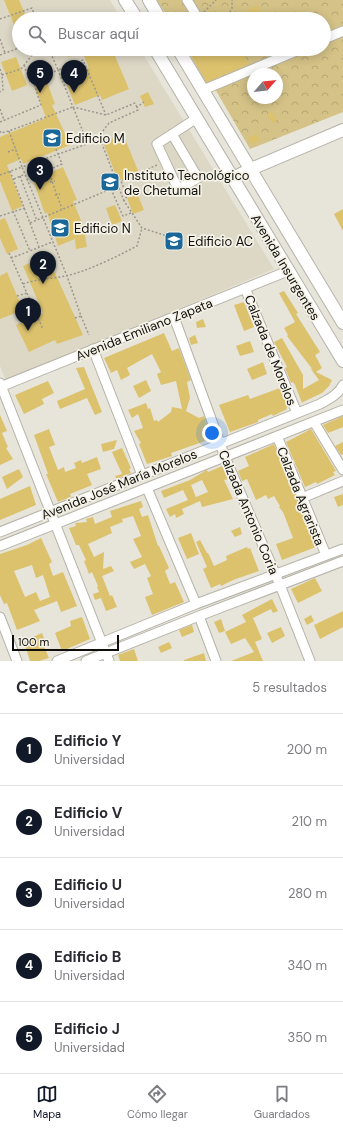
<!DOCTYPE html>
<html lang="es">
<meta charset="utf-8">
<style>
:root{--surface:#fff;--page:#f2f2f3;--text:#2b2b33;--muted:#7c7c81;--line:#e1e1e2;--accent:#111827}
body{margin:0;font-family:"DM Sans",sans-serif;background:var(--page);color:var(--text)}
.compass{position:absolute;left:247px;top:68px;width:36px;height:36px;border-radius:50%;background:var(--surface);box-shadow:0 2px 10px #0003;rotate:62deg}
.scale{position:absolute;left:12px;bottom:10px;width:107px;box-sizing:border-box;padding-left:4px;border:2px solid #0f0e0a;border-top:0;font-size:11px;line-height:14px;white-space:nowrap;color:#0f0e0a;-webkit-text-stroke:3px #f4f1e7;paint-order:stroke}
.you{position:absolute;left:212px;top:433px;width:14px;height:14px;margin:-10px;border:3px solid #fff;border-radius:50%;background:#1a73e8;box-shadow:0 0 0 6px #1a73e833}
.badge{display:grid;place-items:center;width:26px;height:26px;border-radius:50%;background:var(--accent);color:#fff;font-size:13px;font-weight:700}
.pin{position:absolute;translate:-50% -33px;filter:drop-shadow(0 1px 2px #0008)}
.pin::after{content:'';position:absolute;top:21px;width:14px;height:12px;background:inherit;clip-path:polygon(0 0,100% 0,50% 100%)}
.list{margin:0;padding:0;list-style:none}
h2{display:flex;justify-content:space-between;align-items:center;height:52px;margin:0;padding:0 16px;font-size:17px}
h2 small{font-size:13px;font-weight:400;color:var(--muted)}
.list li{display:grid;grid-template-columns:26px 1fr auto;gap:12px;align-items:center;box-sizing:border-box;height:72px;padding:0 16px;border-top:1px solid var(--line)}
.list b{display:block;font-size:15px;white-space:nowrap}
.list p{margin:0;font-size:13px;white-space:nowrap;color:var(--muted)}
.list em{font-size:13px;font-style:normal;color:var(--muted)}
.icon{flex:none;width:22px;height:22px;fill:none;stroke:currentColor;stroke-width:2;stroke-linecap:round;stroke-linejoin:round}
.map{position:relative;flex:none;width:343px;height:661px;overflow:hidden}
.search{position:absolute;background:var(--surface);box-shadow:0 2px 10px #0003;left:12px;right:12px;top:12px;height:44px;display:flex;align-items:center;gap:10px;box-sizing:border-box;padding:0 14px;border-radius:22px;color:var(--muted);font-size:15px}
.sheet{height:412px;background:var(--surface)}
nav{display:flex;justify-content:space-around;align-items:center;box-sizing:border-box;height:56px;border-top:1px solid var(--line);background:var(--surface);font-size:11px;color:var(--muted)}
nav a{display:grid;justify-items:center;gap:2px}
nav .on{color:var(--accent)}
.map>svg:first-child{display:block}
.built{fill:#ddd8c6}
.park{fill:url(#park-crowns);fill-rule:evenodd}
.building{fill:#dcc26d;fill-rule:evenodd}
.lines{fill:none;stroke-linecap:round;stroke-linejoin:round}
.minor-casing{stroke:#b5b2a8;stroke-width:11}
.major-casing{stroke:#b5b2a8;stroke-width:14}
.path{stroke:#9a978f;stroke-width:1.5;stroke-dasharray:2 2;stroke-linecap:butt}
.minor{stroke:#fff;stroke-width:9}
.major{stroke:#fff;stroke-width:12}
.labels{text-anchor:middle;stroke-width:3.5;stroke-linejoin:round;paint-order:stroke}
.poi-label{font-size:13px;fill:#0f0e0a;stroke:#f4f1e7;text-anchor:start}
.street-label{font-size:13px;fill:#0f0e0a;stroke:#f4f1e7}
</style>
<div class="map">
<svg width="343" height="661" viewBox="0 0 343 661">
<defs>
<pattern id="park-crowns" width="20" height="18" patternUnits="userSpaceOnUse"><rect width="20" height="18" fill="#d4c287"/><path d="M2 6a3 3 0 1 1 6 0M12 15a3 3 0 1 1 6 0" fill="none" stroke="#b5a673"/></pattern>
</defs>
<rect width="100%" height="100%" fill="#e7e4d9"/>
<path class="built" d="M0,0H110L121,19H19V49H140L274,269L6,381L0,366Z"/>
<path class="park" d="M156,0H343V112L250,149L211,82L206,83L187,49H324V19H170ZM253,74H277V98H253Z"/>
<path class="building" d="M4,0H19L27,19H19V37Z
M257,5L265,19H248L245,12Z
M64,49H89V50L68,57Z
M96,49H112L129,89L102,100L100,95L75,105L64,78L89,68L83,54Z
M187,49H241L249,64L207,82Z
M16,57L27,85L12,91L1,62Z
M45,76L55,104L52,105L70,145L23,164L21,159L7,165L23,206L12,211L0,181V137L46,118L33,81Z
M148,92L154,104L145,107L140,96Z
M272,112L277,120L272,123L267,114Z
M123,134L139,173L118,181L103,142Z
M256,134L260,140L252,144L248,138Z
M63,167L77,200L73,201L87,235H85L87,247L76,249L75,239L58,246L47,212L45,214L33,180Z
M137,193L144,210L133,214L127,198Z
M115,205L122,221L112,225L106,208Z
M343,209V231L334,214Z
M5,218L18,249L7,254L0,238V220Z
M177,232L183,242L173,247L168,238Z
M47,255L83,335L57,344L55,340L29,352L16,325L43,313L23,266Z
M7,272L23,310L0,319V276Z
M284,291L298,313L296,314L320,352L315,355L322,368L316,372L332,380L329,386L322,393L303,402L302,403L295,385L293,382L291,383L285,368L287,367L274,342L282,338L303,375V389L319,380L310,368L313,370L287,336L288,335L284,328L295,322L279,293Z
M244,302L254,327L244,331L234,305Z
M203,319L206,327L197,328L196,322Z
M164,333L172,351L179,348L191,380L187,382L190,398L186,411L199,418L204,416L211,436L207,438L208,440L171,453L172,456L147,464L139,444L141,443L134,431L143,428L138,414L132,418L128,410L146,403L148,409L150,408L154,421L157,420L158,422L171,412L172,407L182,409L176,381L161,385L157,374L161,372L152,354L127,368L130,375L121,380L117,370L111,373L104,358Z
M195,335L198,343L191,345L189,338Z
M250,341L254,352L240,356L236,346Z
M263,362L267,374L252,380L247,369Z
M84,367L102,412L95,415L87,398L60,409L57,401L85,389L76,368Z
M146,380L151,391L139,398L133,386Z
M48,381L54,393L42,399L44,404L24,414L15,395Z
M280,388L288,407L286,408L287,409L273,416L272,414L258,420V422L230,432L219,405L248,395L250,399Z
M0,415L7,431L2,433L8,447L6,448L13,459L0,465Z
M343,416V427L328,433L323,425Z
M49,429L55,445L49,447L58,470L64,467L65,472L76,468L74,463L81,460L82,463L97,457L101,469L87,474L92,485L70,494L71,497L58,502L46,474H48L34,435Z
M311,429L336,471L333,472L335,475L317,484L316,482L305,487L286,442Z
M117,440L114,449L103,452L101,444Z
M343,442V454L341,455L335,446Z
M274,444L316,547L282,560L276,544L293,538L283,512L279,507L280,506L274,496L268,499L266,495L256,500L247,479L242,481L238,471L249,466L245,457Z
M122,448L131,468L129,469L131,473L117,479L115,476L122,474L112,452Z
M222,466L228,479L224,480L233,499L202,507L200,501L182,509L184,514L176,518L175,514L170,517L166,509L188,500L183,490L164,498L161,491L190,480L205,471L207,470L208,472ZM202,480L208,492L196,497L191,485Z
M19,469L23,477L7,489L2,477Z
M30,486L36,505L0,520V499Z
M343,494V505L338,507L334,497Z
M141,501L143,507L139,509L142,517L148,515L158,546H159L169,568L165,571L170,584L175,582L184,602L152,615L145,597L153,594L147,578L151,576L145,564L134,569L130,562L142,557L133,539L141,536L133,516L122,519L123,522L110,527L112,533L88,544L94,557L104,552L103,569L111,566L114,571L102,576L110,596L112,595L117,607L106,611L101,598L95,600L93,594L99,592L97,587L98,586L92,572L89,574L84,561L86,560L79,545H76L69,528L76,526L75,523L87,522L86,519L93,517L95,524L112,517L110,511Z
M240,527L242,534L235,537L231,531Z
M191,533L199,554L187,559L178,538Z
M41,538L52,562L49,564L53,576L63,572L77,606L61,612L57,601L34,610L40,621L17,630L7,603L4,604L0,595V554L27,545ZM32,565L36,578L43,575L50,597L40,601L36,592L25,597L14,571Z
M200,540L207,553H208L214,566L227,560L226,556L247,547L248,549L250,548L259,571L233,580L221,586L220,584L211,588L203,569L207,567L196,542Z
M315,578L322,591L298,603L291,589Z
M272,599L278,611L273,613L271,609L253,618L262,639L255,642L263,661H231L254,652L245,638L231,644L225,632L246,622L242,615Z
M343,611V627L320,639L314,625Z
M311,615L314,621L307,625L304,619Z
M82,617L90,639L62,651L55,633L71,626L70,621Z
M221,619L225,631L219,633L214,622Z
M192,625L194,632L182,637L179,630Z
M281,627L285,636L272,643L267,633Z
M42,633L45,641L42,642L49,658L39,661H30L24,642L33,639V637Z
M169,642L172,648L161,653L158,647Z
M134,649L138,661H120L118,655Z
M204,653L206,661H184V660Z"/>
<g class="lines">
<defs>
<path id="minor" d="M187,0L198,18L197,19
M324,39L343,31
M203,90L301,49
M172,134L198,178L178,189L157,144L197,118
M245,288L297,413
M174,317L225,457L280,585L310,661
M93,349L142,475
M0,383L109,661
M0,387L288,271
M314,422L343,470
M277,436L326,555
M147,488L196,604
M302,498L343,481
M0,532L320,404C329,399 339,394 343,385
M0,546L343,410
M199,616L216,661
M0,617L17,661
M57,661L196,604L343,549
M86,661L199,616L343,561"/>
<path id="major" d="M125,0L137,19
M149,0L160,19
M155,49L343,361
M178,49L343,323
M233,178L251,169L343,130"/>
</defs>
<use href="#minor" class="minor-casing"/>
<use href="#major" class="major-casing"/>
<path class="path" d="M204,12L216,0
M0,19L32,8L36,19
M230,19L228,14L232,9V0
M0,39L5,53
M49,49L58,70L83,60L106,115
M0,55L19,48
M24,65L30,82L58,70L73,107L106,115L135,103L137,107
M0,69L2,75L3,90L0,92
M2,75L21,69L37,49
M0,109L4,120
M0,122L41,105L33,81
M0,131L1,133L9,131L73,107L88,144L100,140
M9,131L22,167L87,144
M56,149L62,164L48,170L62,209
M8,152L16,149
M157,165L121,181L127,196L124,201L142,228L167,236
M10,171L30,223L118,186
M0,175L22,167L67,276L81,316L75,318
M20,176L37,221
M14,179L25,174
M50,182L55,181
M111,189L123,216L131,213
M55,195L60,194
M124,201L99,136L109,123L138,110L137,107L144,102
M13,211L30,251L52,242
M0,216L25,208
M30,223L39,247
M9,253L42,327L40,328
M11,258L30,251
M23,284C36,279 51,279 65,276C86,272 118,256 137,246L142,228
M17,296L27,293
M81,316L89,335"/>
<use href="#minor" class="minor"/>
<use href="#major" class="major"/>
</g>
<defs>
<symbol id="university-square" viewBox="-11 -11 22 22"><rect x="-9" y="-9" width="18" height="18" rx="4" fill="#1a689a" stroke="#f4f1e7"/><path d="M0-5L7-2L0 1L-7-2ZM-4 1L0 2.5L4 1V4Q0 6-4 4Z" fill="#fff"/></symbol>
</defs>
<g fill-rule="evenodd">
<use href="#university-square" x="41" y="127" width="22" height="22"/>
<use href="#university-square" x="99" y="171" width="22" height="22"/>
<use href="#university-square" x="49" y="217" width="22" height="22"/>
<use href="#university-square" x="163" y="230" width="22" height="22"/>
</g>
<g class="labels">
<g class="poi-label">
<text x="66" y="143">Edificio M</text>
<text x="124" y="180">Instituto Tecnológico<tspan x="124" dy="15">de Chetumal</tspan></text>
<text x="74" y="233">Edificio N</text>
<text x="188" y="246">Edificio AC</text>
</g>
<g class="street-label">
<text transform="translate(286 267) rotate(59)" y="5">Avenida Insurgentes</text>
<text transform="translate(144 329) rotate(-22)" y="5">Avenida Emiliano Zapata</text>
<text transform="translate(271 350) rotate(68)" y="5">Calzada de Morelos</text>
<text transform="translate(119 484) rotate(-22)" y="5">Avenida José María Morelos</text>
<text transform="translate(301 496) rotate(68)" y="5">Calzada Agrarista</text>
<text transform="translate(249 512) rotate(67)" y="5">Calzada Antonio Coria</text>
</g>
</g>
</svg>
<svg class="compass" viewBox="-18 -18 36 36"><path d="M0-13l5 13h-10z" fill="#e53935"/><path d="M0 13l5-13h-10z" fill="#7c7c81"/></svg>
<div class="scale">100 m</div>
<div class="you"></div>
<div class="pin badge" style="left:28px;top:331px">1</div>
<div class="pin badge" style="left:43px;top:284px">2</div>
<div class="pin badge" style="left:40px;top:190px">3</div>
<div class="pin badge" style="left:74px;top:93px">4</div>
<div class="pin badge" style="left:40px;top:93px">5</div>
<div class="search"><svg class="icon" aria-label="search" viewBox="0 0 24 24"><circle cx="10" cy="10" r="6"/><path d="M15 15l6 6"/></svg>Buscar aquí</div>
</div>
<section class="sheet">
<h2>Cerca<small>5 resultados</small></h2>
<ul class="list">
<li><span class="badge">1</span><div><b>Edificio Y</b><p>Universidad</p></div><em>200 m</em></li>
<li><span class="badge">2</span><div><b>Edificio V</b><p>Universidad</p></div><em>210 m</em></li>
<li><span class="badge">3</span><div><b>Edificio U</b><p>Universidad</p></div><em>280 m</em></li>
<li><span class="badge">4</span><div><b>Edificio B</b><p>Universidad</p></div><em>340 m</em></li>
<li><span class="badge">5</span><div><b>Edificio J</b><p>Universidad</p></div><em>350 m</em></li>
</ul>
</section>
<nav>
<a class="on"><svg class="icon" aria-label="map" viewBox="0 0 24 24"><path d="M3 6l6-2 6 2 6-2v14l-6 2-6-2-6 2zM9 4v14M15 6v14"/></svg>Mapa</a>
<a><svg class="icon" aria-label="directions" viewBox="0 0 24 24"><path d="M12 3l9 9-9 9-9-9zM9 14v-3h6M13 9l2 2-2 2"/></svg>Cómo llegar</a>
<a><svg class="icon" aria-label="saved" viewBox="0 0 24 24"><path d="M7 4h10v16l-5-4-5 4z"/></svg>Guardados</a>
</nav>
